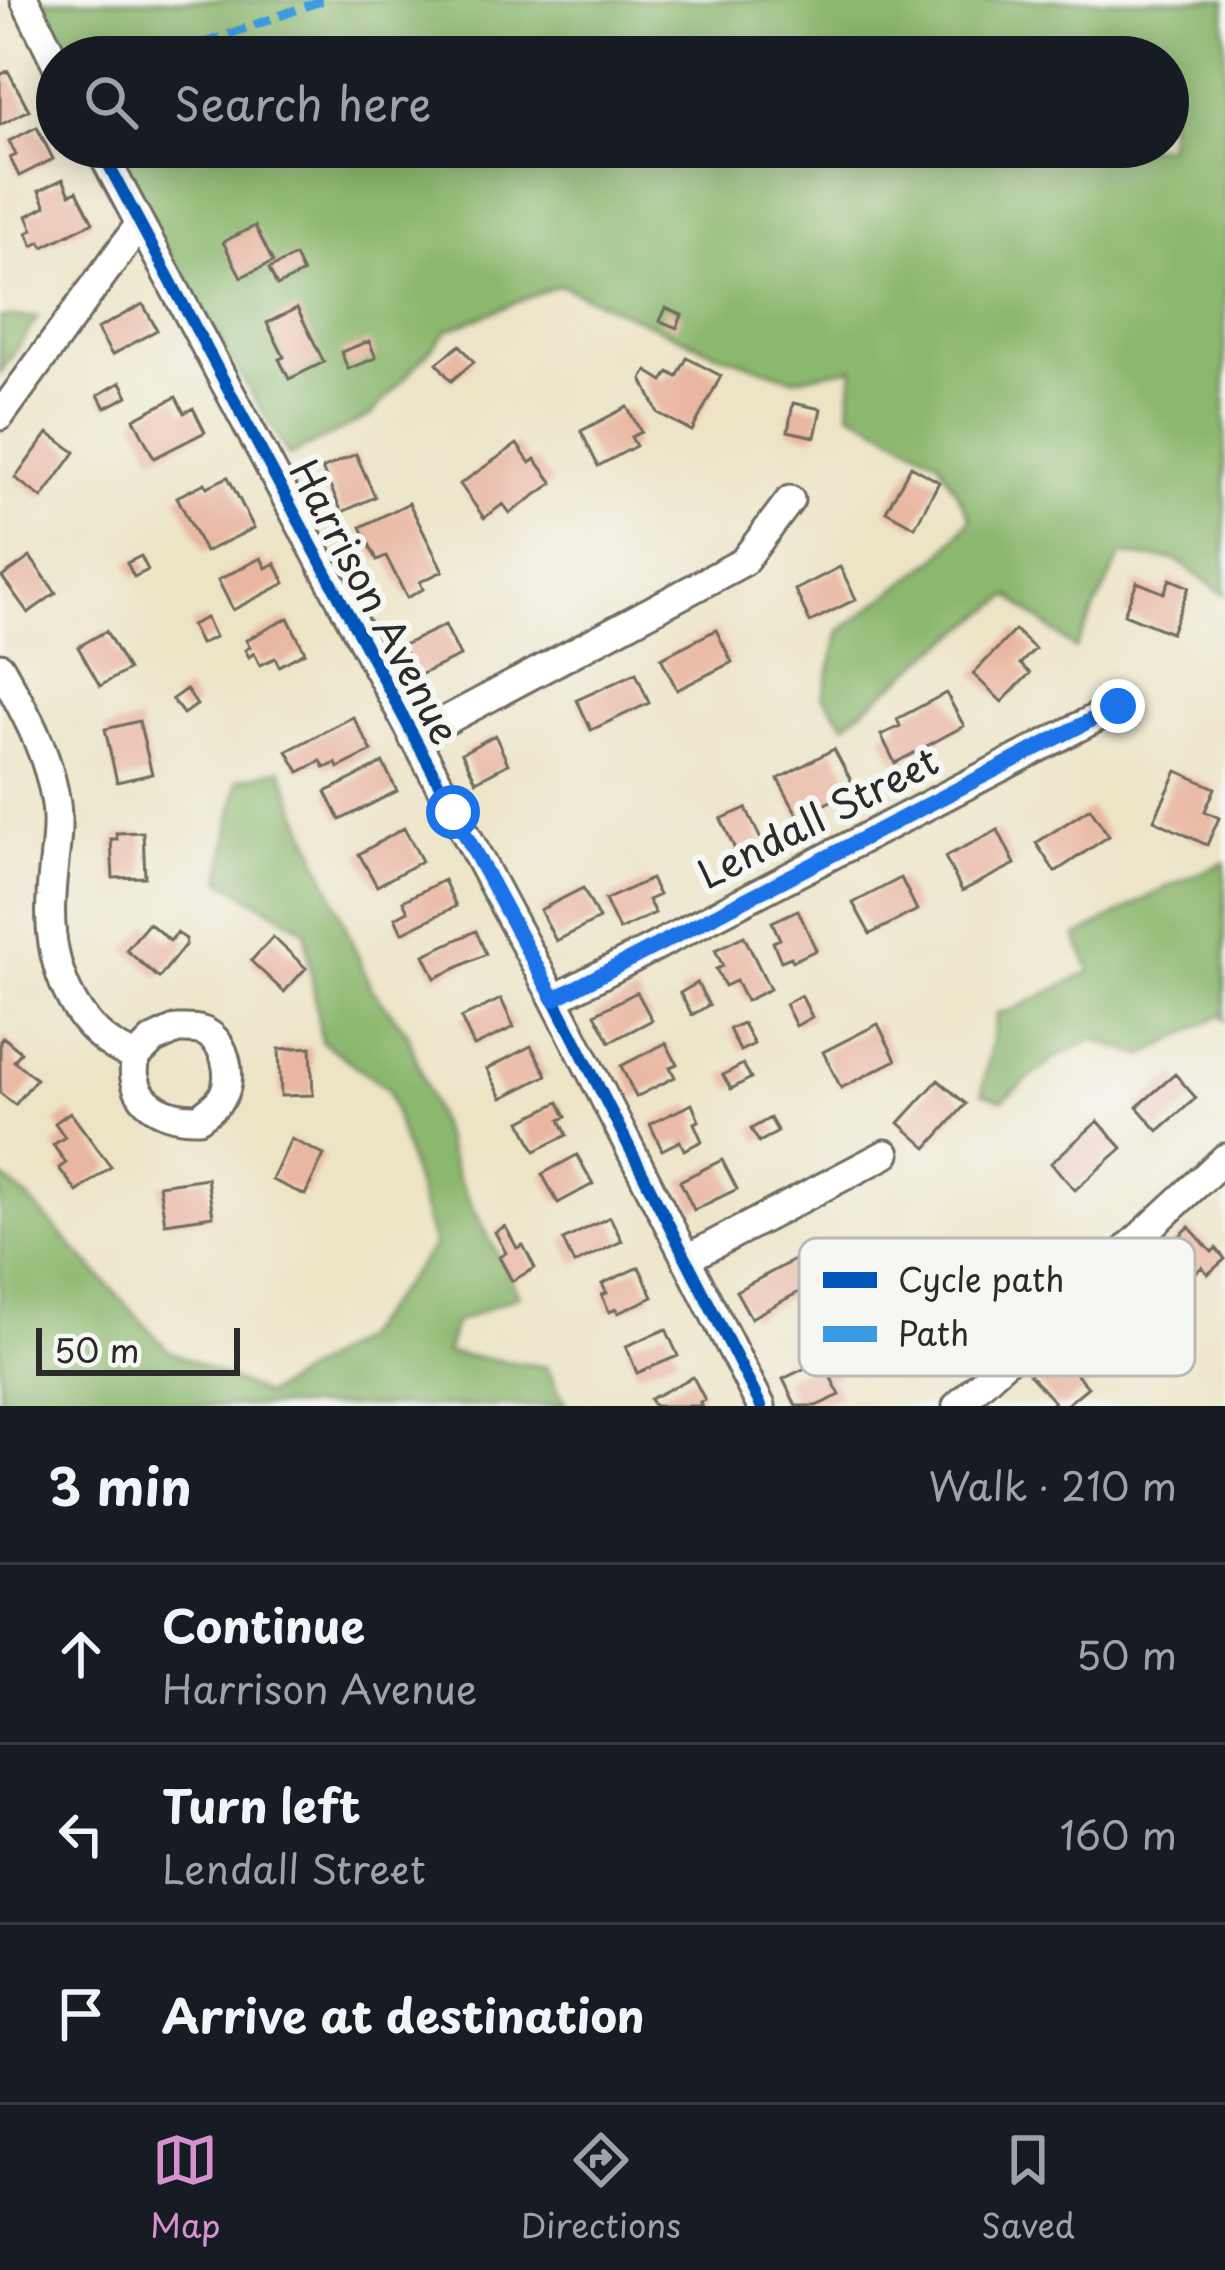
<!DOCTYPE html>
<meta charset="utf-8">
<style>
:root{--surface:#171b24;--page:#242831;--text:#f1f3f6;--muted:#9ea1a6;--line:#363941;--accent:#d690ce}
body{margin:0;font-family:"Playpen Sans",sans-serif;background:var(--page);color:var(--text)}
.scale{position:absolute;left:36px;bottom:30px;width:204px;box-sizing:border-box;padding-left:12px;border:6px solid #2b2b2b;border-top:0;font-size:33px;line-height:42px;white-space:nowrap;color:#2b2b2b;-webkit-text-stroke:9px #f6f6f2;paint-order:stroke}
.stop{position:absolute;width:36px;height:36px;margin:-27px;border:9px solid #1a73e8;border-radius:50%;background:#fff}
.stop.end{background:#1a73e8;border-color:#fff;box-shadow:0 3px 12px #0008}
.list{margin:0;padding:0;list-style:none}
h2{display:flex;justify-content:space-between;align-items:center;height:156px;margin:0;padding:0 48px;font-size:51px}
h2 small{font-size:39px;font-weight:400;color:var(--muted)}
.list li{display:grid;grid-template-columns:78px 1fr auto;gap:36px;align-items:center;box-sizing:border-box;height:180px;padding:0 48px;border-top:3px solid var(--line)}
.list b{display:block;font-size:45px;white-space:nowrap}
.list p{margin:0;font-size:39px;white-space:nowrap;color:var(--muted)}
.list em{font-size:39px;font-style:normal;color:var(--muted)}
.icon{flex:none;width:66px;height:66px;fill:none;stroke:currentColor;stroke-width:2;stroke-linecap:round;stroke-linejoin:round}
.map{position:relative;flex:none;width:1225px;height:1406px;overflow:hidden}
.search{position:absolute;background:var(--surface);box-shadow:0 6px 30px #0003;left:36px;right:36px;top:36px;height:132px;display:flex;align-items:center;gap:30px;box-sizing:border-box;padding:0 42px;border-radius:66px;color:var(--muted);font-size:45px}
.sheet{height:696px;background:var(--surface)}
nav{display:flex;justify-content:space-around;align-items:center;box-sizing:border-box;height:168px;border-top:3px solid var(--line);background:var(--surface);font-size:33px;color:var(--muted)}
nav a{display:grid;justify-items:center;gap:6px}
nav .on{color:var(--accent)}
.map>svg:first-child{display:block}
.forest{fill:#8cb76e;stroke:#5c714c;stroke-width:3}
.building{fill:#e9b6a1}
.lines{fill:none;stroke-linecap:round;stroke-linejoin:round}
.minor-casing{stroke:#6f6c61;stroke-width:33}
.minor{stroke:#fff;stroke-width:27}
.quiet{stroke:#3d9ce1;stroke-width:9;stroke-dasharray:18 9;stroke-linecap:butt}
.cycleway-casing{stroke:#f6f6f2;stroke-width:20}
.cycleway{stroke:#0057b8;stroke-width:12}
.route{stroke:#1a73e8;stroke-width:15}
.labels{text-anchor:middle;stroke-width:12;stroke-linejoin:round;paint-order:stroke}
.street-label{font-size:39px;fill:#2b2b2b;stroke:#f6f6f2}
.key{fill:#f6f6f2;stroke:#b9b9b6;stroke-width:3}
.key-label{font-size:33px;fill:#2b2b2b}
</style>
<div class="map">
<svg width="1225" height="1406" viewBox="0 0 1225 1406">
<rect width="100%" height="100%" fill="#f6f6f2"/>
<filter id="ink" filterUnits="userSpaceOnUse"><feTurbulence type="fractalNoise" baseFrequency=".00833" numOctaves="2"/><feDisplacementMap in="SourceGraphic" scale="24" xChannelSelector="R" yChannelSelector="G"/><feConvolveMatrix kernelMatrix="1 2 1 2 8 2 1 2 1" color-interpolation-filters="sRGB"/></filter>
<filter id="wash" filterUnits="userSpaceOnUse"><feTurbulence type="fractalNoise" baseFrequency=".004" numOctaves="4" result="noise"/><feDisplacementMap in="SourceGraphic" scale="48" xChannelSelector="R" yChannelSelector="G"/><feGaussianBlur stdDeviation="2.7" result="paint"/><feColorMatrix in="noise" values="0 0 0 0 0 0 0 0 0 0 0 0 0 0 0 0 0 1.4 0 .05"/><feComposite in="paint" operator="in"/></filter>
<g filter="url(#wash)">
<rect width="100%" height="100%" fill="#ede4c6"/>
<path class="forest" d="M44,0H1225V595L1176,560L1121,555L1075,649L1010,596L937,649L845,724L823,696L840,631L941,555L971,518L938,460L849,411L853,368L793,379L712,351L560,285L448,330L371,415L289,456L133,195L111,147H1168V57H70Z
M0,317H38L0,373Z
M281,769L371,988L407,1032L458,1179L519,1295L455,1323L446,1353L547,1367L566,1406H3L0,1403V1175L26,1196L168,1350L266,1395L360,1338L434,1246L388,1089L321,1041L305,930L221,880L238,780Z
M1225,862V1020L1221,1015L1143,1056L1094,1039L1057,1057L1002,1100L982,1093L997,1013L1013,1010L1091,971L1076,937L1165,888Z"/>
<g id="blocks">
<path class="building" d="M8,71L29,110L0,125V75Z
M37,127L53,159L19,176L10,158L16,155L9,141Z
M63,179L70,194L77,191L93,222L43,247L40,242L33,246L27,233L33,230L27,216L46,206L39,191Z
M255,226L273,262L241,277L223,242Z
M295,256L303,273L277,286L269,269Z
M143,304L157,330L112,355L97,329Z
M297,308L324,362L289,379L279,359L284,357L267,323Z
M666,308L682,315L677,328L660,321Z
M369,341L376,358L348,369L341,352Z
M460,345L474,362L451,381L437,363Z
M687,358L721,376L692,431L658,413L642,379L647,371L663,381L669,372L677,377Z
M121,382L128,396L105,408L98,395Z
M176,397L184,413L193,408L205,432L154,458L134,419Z
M793,403L821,409L815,437L788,431Z
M627,407L641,432L631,437L636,446L598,466L581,431Z
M48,433L75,452L42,498L15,478Z
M517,444L530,463L535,459L553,483L510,513L503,504L484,518L460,484Z
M356,454L375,497L342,512L322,469Z
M911,466L939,482L915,527L886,511Z
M228,477L254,528L205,552L177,497L205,483L207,487Z
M409,503L443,571L420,582L423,589L407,598L386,556L377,560L361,527Z
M141,556L148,570L134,577L127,563Z
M30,557L56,593L28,613L2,577Z
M261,558L266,568L275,563L285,583L233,610L218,580Z
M840,567L856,599L810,622L795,590Z
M1170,579L1189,587L1171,633L1124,614L1137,582L1164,593Z
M206,618L215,637L200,644L191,625Z
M288,618L305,652L279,666L275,658L260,665L254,653L249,657L245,650L250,647L246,640Z
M445,625L460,656L417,676L402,646Z
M716,630L732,662L677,690L661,658Z
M1015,630L1035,649L1020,664L1030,673L1002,702L973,674Z
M106,631L128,670L100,686L78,647Z
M636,673L649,703L591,730L577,700Z
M186,689L197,705L183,714L172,699Z
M946,693L964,726L895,763L881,735L900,726L897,719Z
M353,717L372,751L338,768L336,763L325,768L321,761L299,772L287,751Z
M139,721L152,774L117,782L105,729Z
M495,735L508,764L476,781L462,753Z
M834,749L855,788L799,818L778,779Z
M383,763L397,791L340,820L326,792Z
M1177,771L1215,788L1205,811L1219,818L1207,845L1154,820Z
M746,808L765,848L740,860L721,819Z
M1090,808L1109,836L1055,872L1036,843Z
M404,828L422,861L377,886L359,854Z
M998,830L1015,864L962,891L945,857Z
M143,832L145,877L113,878L111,839H117L116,833Z
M901,878L917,910L870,934L853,903Z
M651,879L659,895L648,900L655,913L619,930L605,900Z
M444,880L456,906L402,933L395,918L408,911L403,901Z
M583,888L599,919L556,941L540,910Z
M798,910L816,950L793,961L791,957L781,961L773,942L780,939L772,922Z
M149,923L170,941L177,933L186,939L185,945L159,978L126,950Z
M476,931L486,954L435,978L424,955Z
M744,936L770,989L746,1001L736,981L725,986L716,969L723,966L715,950Z
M273,937L306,968L284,992L251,961Z
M697,983L709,1005L692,1015L680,993Z
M637,992L652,1020L610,1042L595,1014Z
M801,995L812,1017L796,1026L785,1004Z
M501,999L514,1027L474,1046L461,1018Z
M743,1023L754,1044L740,1051L729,1029Z
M878,1024L896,1060L841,1088L823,1052Z
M3,1037L21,1052L14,1061L36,1079L15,1105L0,1093V1041Z
M666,1043L677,1064L670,1067L675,1077L636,1097L621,1066Z
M531,1046L547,1075L502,1098L487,1069Z
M311,1047L313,1095L281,1096L279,1049Z
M743,1064L751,1078L731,1089L723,1075Z
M1175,1074L1196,1098L1158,1131L1137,1107Z
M938,1080L966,1104L927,1148L899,1123Z
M559,1102L566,1117L560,1120L567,1135L535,1151L521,1121Z
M692,1104L699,1121L694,1123L702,1141L684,1150L680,1141L662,1150L650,1124Z
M70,1112L111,1167L77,1192L59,1168L66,1163L53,1145L65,1137L55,1123Z
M770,1118L778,1132L759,1142L751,1129Z
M1098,1121L1122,1148L1075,1190L1051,1163Z
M291,1139L324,1155L305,1195L272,1180Z
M577,1155L593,1184L558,1203L542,1174Z
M722,1160L737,1189L694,1210L680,1181Z
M207,1178L213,1216L165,1223L159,1185Z
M610,1217L622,1241L574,1264L563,1240Z
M505,1226L517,1248L523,1245L535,1268L512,1281L499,1257L506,1253L495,1232Z
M1189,1227L1212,1252L1216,1248L1225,1259L1208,1274L1202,1267L1183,1284L1158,1257Z
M796,1259L810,1286L751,1318L736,1291Z
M639,1267L653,1297L618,1313L616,1309L609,1312L602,1295L607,1293L602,1284Z
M666,1329L678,1356L637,1373L626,1346Z
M830,1349L833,1356L830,1358L838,1374L831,1378L840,1395L816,1406H796L783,1379L822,1360L820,1354Z
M1051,1355L1062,1368L1067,1364L1088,1387L1065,1406H1049L1054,1402L1029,1374Z
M693,1377L705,1400L700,1402L702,1406H654L650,1399Z"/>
</g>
</g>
<g filter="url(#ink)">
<use href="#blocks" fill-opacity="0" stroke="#6f6c61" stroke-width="3"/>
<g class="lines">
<defs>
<path id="minor" d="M25,0L57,65
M99,147L554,999L761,1406
M0,416L139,225
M0,667C24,710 49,754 56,804C60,834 52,866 51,897C47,961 71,1033 136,1057
M413,738L743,562L790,500
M554,999L1117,707
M177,1029C186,1029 199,1028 207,1033C227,1045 233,1079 222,1097C216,1106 207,1112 199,1118C173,1119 140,1109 135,1078C133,1071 135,1064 136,1057L153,1040Z
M686,1259L886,1154
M957,1406L1225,1158"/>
</defs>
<use href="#minor" class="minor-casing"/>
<use href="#minor" class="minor"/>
<path class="quiet" d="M180,57L202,44L323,0"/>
<defs>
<path id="cycleway" d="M99,147L554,999L761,1406
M554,999L1117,707"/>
</defs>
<use href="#cycleway" class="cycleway-casing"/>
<use href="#cycleway" class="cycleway"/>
</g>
</g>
<g class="lines" filter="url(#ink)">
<path class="route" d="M453,812L554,999L1118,706"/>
</g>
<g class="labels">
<g class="street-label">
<text transform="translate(374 602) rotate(62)" y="14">Harrison Avenue</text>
<text transform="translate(818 818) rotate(-27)" y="14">Lendall Street</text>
</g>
</g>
<rect x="799" y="1238" width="396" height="138" rx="18" class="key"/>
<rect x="823" y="1272" width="54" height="16" fill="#0057b8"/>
<rect x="823" y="1326" width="54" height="16" fill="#3d9ce1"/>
<g class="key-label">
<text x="898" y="1292">Cycle path</text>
<text x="898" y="1346">Path</text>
</g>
</svg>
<div class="scale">50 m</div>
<div class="stop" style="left:453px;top:812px"></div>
<div class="stop end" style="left:1118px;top:706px"></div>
<div class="search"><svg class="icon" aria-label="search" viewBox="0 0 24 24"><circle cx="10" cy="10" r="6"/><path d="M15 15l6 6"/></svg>Search here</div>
</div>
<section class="sheet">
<h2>3 min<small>Walk · 210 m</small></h2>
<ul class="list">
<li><svg class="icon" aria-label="ahead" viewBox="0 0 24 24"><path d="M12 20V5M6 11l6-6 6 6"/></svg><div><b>Continue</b><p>Harrison Avenue</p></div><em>50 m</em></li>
<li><svg class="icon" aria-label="left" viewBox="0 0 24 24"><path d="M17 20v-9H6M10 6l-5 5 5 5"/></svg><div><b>Turn left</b><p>Lendall Street</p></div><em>160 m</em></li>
<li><svg class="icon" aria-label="arrive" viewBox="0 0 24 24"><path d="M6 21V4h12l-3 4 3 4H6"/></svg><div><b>Arrive at destination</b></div></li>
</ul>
</section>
<nav>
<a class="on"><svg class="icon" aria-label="map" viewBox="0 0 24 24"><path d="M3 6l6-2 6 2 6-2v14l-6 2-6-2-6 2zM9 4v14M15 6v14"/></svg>Map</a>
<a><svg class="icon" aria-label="directions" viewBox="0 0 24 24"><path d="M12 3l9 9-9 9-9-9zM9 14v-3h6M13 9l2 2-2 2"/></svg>Directions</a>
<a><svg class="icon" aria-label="saved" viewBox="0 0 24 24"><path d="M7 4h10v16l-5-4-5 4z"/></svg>Saved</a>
</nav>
